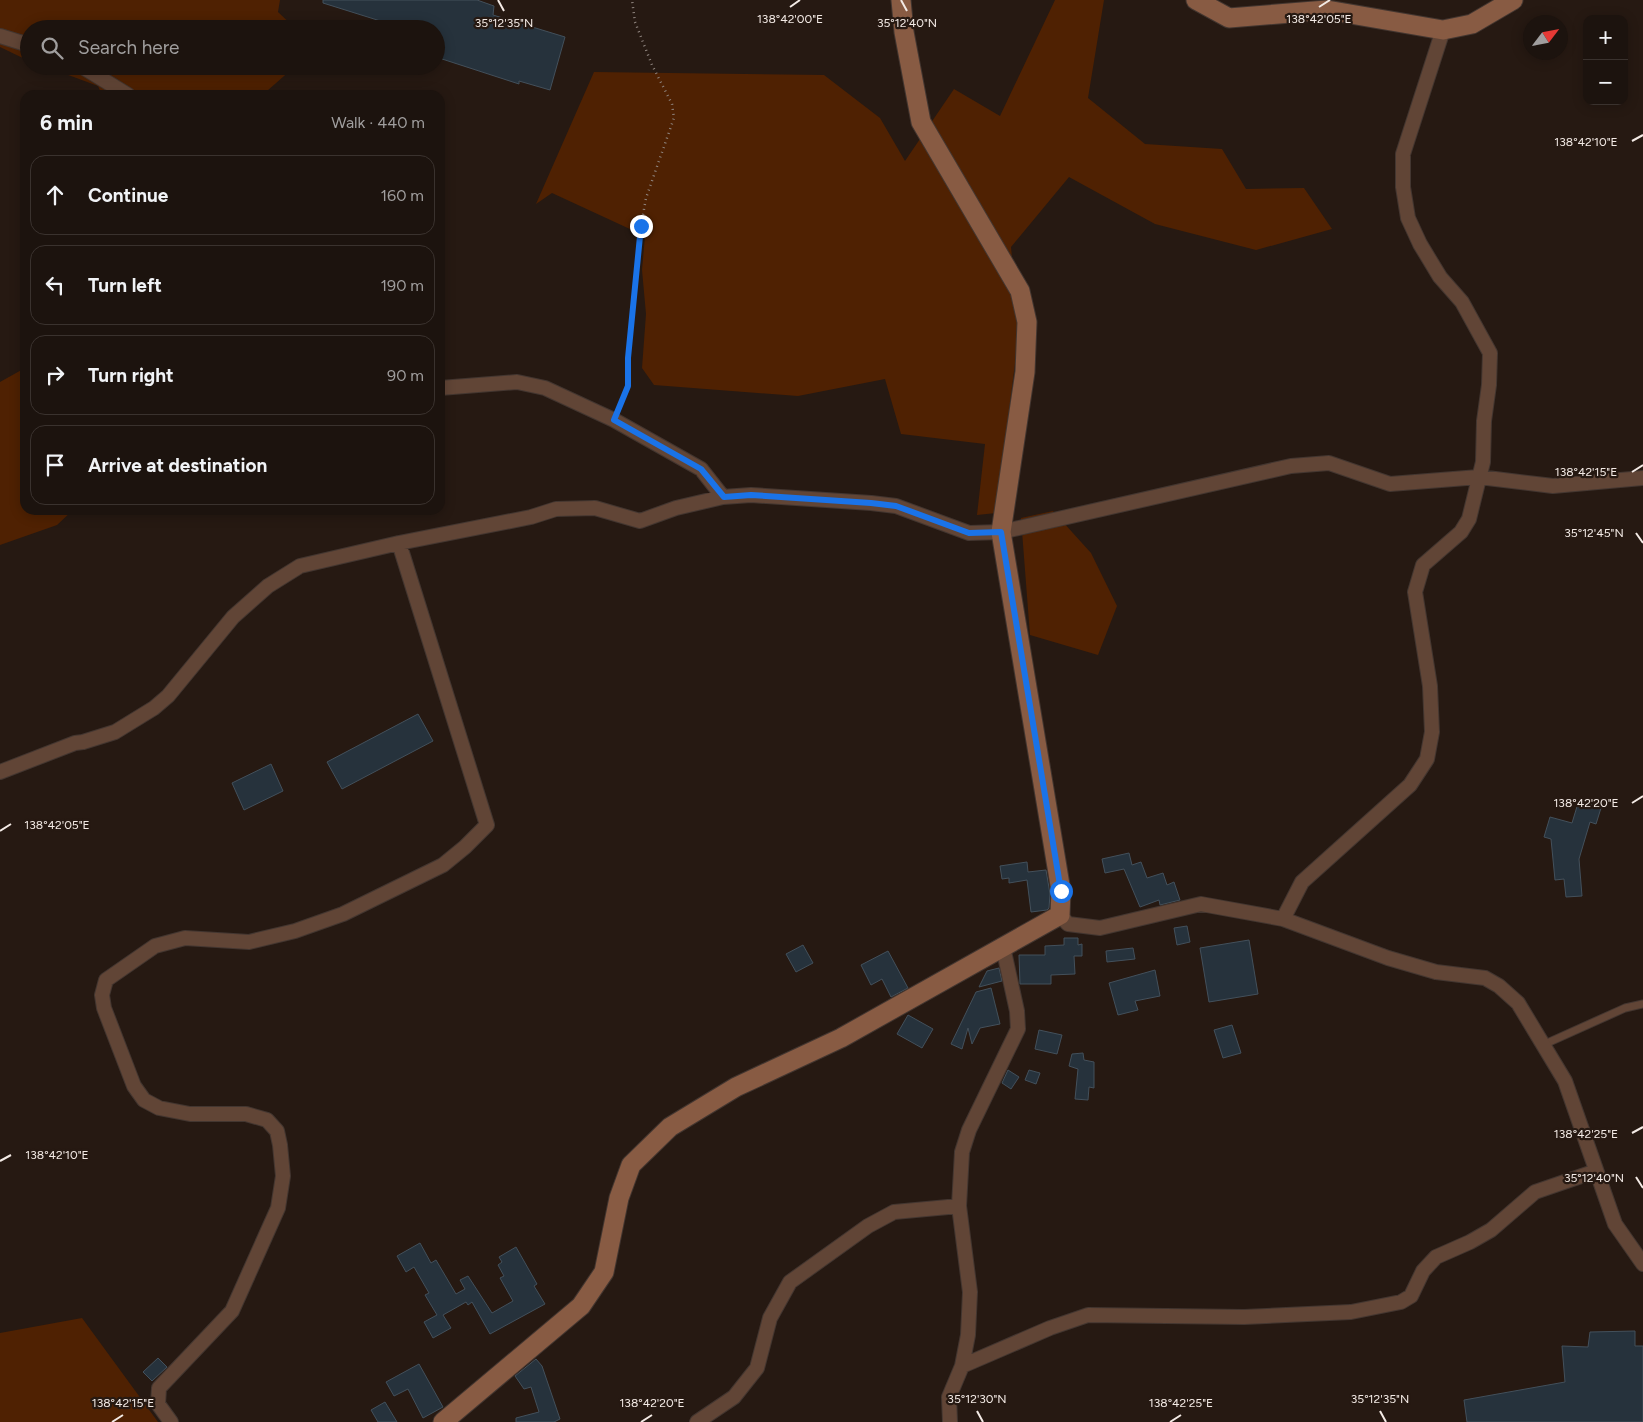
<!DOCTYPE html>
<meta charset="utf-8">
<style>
:root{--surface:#1c130e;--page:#251c17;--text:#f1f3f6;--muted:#a09e9e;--line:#3a322e}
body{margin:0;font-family:Figtree,sans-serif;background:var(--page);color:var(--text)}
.controls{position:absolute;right:15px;top:15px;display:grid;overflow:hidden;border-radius:10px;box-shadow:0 2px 12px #0003}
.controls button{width:45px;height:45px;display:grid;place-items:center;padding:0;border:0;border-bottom:1px solid var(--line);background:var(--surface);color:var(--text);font:25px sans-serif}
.compass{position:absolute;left:1523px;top:15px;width:45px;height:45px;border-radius:50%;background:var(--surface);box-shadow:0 2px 12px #0003;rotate:58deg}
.stop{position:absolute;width:15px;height:15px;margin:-11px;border:4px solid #1a73e8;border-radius:50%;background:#fff}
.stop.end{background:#1a73e8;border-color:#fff;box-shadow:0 1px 5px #0008}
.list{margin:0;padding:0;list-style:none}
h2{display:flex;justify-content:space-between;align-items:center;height:65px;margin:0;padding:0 20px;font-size:21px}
h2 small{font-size:16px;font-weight:400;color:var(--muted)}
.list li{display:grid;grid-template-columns:32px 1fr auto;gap:15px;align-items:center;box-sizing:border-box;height:80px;margin:0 10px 10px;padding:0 10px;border:1px solid var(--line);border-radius:15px}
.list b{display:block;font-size:19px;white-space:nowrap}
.list em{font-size:16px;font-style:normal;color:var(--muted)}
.icon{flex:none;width:28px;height:28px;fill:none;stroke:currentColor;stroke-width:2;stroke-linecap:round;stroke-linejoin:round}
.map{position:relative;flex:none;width:1643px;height:1422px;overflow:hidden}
.search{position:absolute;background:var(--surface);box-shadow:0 2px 12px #0003;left:20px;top:20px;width:425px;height:55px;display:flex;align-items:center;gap:12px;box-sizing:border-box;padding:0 18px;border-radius:28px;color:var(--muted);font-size:19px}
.panel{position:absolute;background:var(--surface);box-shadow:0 2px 12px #0003;left:20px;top:90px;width:425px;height:425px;border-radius:15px}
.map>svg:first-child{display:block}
.green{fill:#4f2102}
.building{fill:#26323c;stroke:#43505b}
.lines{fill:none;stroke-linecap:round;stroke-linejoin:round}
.lane-casing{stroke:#433630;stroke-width:9}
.street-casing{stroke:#433630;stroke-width:16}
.secondary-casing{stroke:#433630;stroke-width:21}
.path{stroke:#8f847e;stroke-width:2.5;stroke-dasharray:1 4;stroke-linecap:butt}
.lane{stroke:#614536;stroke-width:7}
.street{stroke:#614536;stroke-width:14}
.secondary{stroke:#885b43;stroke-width:19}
.route{stroke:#1a73e8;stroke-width:6}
.ticks{fill:none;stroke:#f3eae5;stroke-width:2}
.ticks-label{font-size:12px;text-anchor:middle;fill:#f3eae5;stroke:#261912;stroke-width:4.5;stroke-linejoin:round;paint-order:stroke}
</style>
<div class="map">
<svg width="1643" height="1422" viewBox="0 0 1643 1422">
<rect width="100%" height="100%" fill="#261912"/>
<path class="green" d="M0,0H280L278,12L296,29H29V61L0,47Z
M1055,0H1104L1088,98L1145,144L1222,149L1246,189L1304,188L1332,229L1256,250L1155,224L1069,177L1011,247L1019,332L996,513L977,515L985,444L901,434L885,379L798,396L654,385L642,368L646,314L642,270L645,236L552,193L536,204L594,72L824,75L880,118L905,161L954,89L1000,116Z
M44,66H304L292,69L267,91L265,95H102L98,86Z
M25,368V510H73L57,525L0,545V382Z
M1053,511L1091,553L1117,606L1098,655L1030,635L1021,518Z
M82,1318L158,1422H0V1333Z"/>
<path class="building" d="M323,0H477L494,6L493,15L565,37L550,90L519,81V84L439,58L440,50L436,49V29H406L323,3Z
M418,714L433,741L342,789L327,762Z
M271,764L283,791L244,810L232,783Z
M1579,800L1601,808L1596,824L1590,822L1579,859L1582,896L1566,897L1564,879L1555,880L1551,839L1544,837L1550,817L1572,823Z
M1129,853L1132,865L1141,862L1147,878L1163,873L1167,885L1174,882L1180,900L1160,905L1159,900L1140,907L1124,869L1105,873L1102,859Z
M1027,862L1028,872L1046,870L1050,894L1049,908L1047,910L1031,912L1027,880L1009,883V878L1002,879L1000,866Z
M1187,926L1190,942L1177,945L1174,928Z
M1064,938H1078V945L1082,944V956H1074L1075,974L1051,975V984H1020L1019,955H1045V946L1064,945Z
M1249,940L1258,994L1209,1002L1200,948Z
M803,945L813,963L796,972L786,954Z
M1133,948L1135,959L1107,962L1106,951Z
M888,951L908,988L891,997L882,979L871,985L861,965Z
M999,968L1002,981L979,987L987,971Z
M1155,970L1160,996L1135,1001L1138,1010L1118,1015L1109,983Z
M991,988L1000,1024L980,1028L972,1044L968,1028L962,1049L951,1044L976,992Z
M908,1015L933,1029L922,1048L897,1034Z
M1232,1025L1241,1053L1223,1058L1214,1030Z
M1039,1030L1062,1035L1057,1054L1035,1049Z
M1083,1053L1084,1060L1094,1062V1088L1089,1087L1088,1100L1075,1099L1078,1069L1069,1066L1072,1054Z
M1008,1070L1019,1077L1011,1089L1002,1083Z
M1029,1070L1040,1073L1036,1084L1025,1080Z
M420,1243L431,1263L436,1260L456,1294L465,1289L460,1280L468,1276L492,1313L513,1301L500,1278L504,1276L498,1265L502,1262L499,1257L516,1247L537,1284L534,1286L545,1304L490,1334L472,1302L468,1305L466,1302L443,1315L451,1328L433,1338L424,1322L437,1315L425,1295L429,1293L414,1267L406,1272L397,1256Z
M1635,1331V1346H1643V1422H1467L1464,1400L1565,1382L1562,1346L1588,1347L1590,1332Z
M158,1358L167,1367L152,1381L143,1372Z
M536,1359L542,1366L560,1419L554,1422H516V1418L539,1412L531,1387L524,1389L515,1376Z
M419,1364L443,1407L423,1418L408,1389L394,1396L386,1382Z
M385,1402L397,1422H378L371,1410Z"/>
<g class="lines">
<defs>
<path id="lane" d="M1545,1044L1625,1008L1643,1004"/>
<path id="street" d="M0,36L29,45
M81,66L128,95
M440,388L517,382L545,388L614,420L701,469L723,497
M0,772L75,743L83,742L115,732L154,708L168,696L233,617L268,586L300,566L399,543L531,517L556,509L595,508L640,521L676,508L723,497L751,495L871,503L896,506L969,533L1001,532L1291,466L1329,463L1390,484L1479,477L1553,486L1643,478
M1060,915L1068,924L1100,928L1201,904L1283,919L1388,958L1436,972L1485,978L1499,986L1518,1003L1565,1081L1615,1224L1643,1264
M1283,919L1302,882L1410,785L1427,759L1432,732L1430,686L1415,592L1423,565L1461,532L1469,519L1483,462L1484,421L1489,385L1490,353L1462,302L1440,277L1420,244L1408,218L1403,187V154L1443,30
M962,1366L1050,1328L1088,1315L1244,1317L1351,1312L1401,1302L1411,1296L1423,1271L1436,1257L1470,1242L1491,1230L1535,1192L1596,1171
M171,1422L158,1404L159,1388L232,1311L278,1208L283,1176L280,1145L277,1131L267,1120L246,1114H190L159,1108L144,1100L134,1086L104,1008L102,995L106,980L155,946L185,938L249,942L295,931L343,914L443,865L465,847L487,825L399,543
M697,1422L734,1397L757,1368L770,1318L790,1282L868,1226L894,1212L959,1206
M950,1422L949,1397L962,1366L968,1335L970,1292L959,1206L962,1152L969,1130L1018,1029L1017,1011L1003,947"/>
<path id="secondary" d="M1196,0L1229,18L1327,10L1443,30L1472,24L1513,0
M443,1422L581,1306L604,1272L619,1198L631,1165L670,1127L736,1087L841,1038L1060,915L1061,891L1001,532L1025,372L1027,322L1020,291L921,122L904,32L901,0"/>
</defs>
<use href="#lane" class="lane-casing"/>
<use href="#street" class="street-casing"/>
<use href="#secondary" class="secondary-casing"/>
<path class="path" d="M619,407L628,386L627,358L641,226L646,198L674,118L672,104L652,65L635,22L632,0"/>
<use href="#lane" class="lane"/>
<use href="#street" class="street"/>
<use href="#secondary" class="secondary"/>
</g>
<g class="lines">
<path class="route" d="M641,226L628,358V386L614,420L701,469L724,497L751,495L871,503L896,506L969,533L1001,532L1061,891"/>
</g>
<path class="ticks" d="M498,0L504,11M901,0L907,11M790,7L800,0M1319,7L1330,0M1632,141L1643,135M1632,472L1643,465M1636,533L1643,543M1632,803L1643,796M0,831L11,824M1632,1133L1643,1127M0,1161L11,1155M1636,1177L1643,1188M977,1411L983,1422M1380,1411L1386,1422M112,1422L123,1415M641,1422L652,1415M1170,1422L1181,1415"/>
<g class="ticks-label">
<text x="790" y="23">138°42'00"E</text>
<text x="1319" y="23">138°42'05"E</text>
<text x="504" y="27">35°12'35"N</text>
<text x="907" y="27">35°12'40"N</text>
<text x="1586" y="146">138°42'10"E</text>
<text x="1586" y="476">138°42'15"E</text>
<text x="1594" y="537">35°12'45"N</text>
<text x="1586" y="807">138°42'20"E</text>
<text x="57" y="829">138°42'05"E</text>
<text x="1586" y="1138">138°42'25"E</text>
<text x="57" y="1159">138°42'10"E</text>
<text x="1594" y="1182">35°12'40"N</text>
<text x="977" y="1403">35°12'30"N</text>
<text x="1380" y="1403">35°12'35"N</text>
<text x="123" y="1407">138°42'15"E</text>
<text x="652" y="1407">138°42'20"E</text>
<text x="1181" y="1407">138°42'25"E</text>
</g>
</svg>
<div class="controls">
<button>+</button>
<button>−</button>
</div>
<svg class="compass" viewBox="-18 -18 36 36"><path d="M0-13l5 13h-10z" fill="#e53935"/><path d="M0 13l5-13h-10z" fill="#a09e9e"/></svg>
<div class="stop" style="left:1061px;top:891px"></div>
<div class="stop end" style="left:641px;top:226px"></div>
<div class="search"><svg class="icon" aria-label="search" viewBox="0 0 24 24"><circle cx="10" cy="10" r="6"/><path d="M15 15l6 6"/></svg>Search here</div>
<section class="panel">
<h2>6 min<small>Walk · 440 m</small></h2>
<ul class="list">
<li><svg class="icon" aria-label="ahead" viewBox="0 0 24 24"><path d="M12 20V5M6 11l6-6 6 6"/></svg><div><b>Continue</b></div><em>160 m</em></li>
<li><svg class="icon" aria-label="left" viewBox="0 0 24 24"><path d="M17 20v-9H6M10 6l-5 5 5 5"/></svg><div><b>Turn left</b></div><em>190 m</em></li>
<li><svg class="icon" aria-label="right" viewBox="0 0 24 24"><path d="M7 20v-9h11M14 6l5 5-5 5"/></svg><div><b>Turn right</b></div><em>90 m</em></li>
<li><svg class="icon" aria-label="arrive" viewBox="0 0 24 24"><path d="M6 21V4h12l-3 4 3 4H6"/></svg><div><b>Arrive at destination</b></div></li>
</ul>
</section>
</div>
